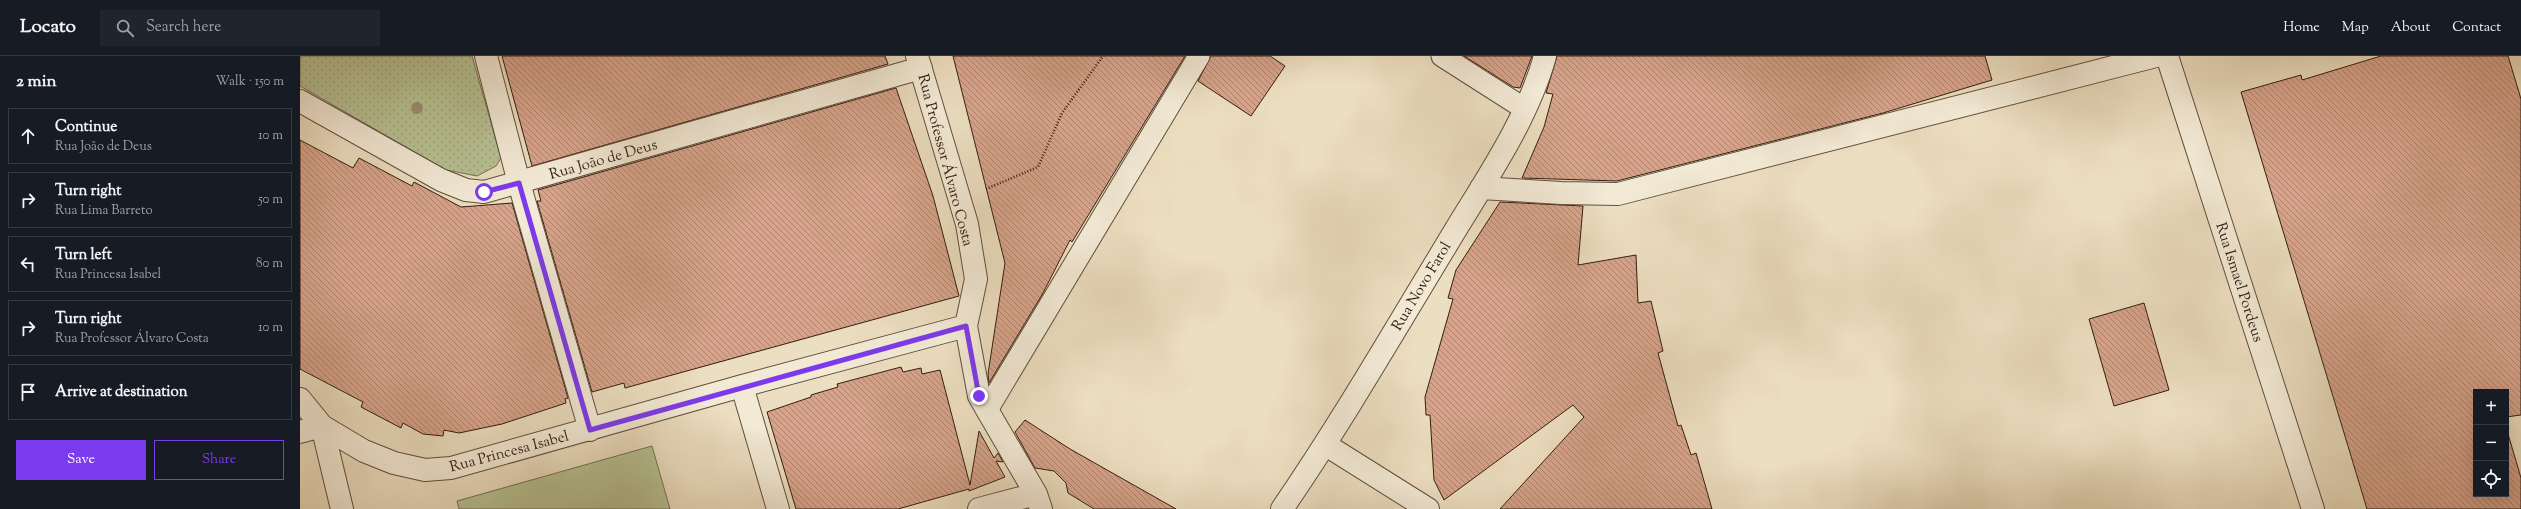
<!DOCTYPE html>
<meta charset="utf-8">
<style>
:root{--surface:#171b24;--page:#20242c;--text:#f1f3f6;--muted:#9ea1a6;--line:#363941;--accent:#7c3aed}
body{margin:0;font-family:"Sorts Mill Goudy",serif;background:var(--page);color:var(--text)}
.controls{position:absolute;right:12px;bottom:12px;display:grid;overflow:hidden;border-radius:0px;box-shadow:0 4px 16px #0002}
.controls button{width:36px;height:36px;display:grid;place-items:center;padding:0;border:0;border-bottom:1px solid var(--line);background:var(--surface);color:var(--text);font:20px sans-serif}
.stop{position:absolute;width:12px;height:12px;margin:-9px;border:3px solid #7c3aed;border-radius:50%;background:#fff}
.stop.end{background:#7c3aed;border-color:#fff;box-shadow:0 1px 4px #0008}
.list{margin:0;padding:0;list-style:none}
h2{display:flex;justify-content:space-between;align-items:center;height:52px;margin:0;padding:0 16px;font-size:17px}
h2 small{font-size:13px;font-weight:400;color:var(--muted)}
.list li{display:grid;grid-template-columns:26px 1fr auto;gap:12px;align-items:center;box-sizing:border-box;height:56px;margin:0 8px 8px;padding:0 8px;border:1px solid var(--line);border-radius:0px}
.list b{display:block;font-size:15px;white-space:nowrap}
.list p{margin:0;font-size:13px;white-space:nowrap;color:var(--muted)}
.list em{font-size:13px;font-style:normal;color:var(--muted)}
.actions{display:flex;gap:8px;padding:12px 16px}
.actions a{flex:1;padding:9px 0;border:1px solid var(--accent);border-radius:0px;text-align:center;font-size:14px;color:var(--accent)}
.actions .main{background:var(--accent);color:#fff}
.icon{flex:none;width:22px;height:22px;fill:none;stroke:currentColor;stroke-width:2;stroke-linecap:round;stroke-linejoin:round}
.map{position:relative;flex:none;width:2221px;height:453px;overflow:hidden}
header{display:flex;align-items:center;gap:24px;box-sizing:border-box;height:56px;padding:0 20px;background:var(--surface);border-bottom:1px solid var(--line)}
header strong{font-size:19px}
nav{display:flex;gap:22px;margin-inline-start:auto;font-size:14px}
.search{width:280px;height:36px;background:var(--page);display:flex;align-items:center;gap:10px;box-sizing:border-box;padding:0 14px;border-radius:0px;color:var(--muted);font-size:15px}
main{display:flex}
aside{flex:1;background:var(--surface)}
.map>svg:first-child{display:block}
.grass{fill:url(#grass-dots);stroke:#757052}
.pitch{fill:#b7c193;stroke:#757052}
.building{fill:url(#building-back-hatch);stroke:#331e11}
.lines{fill:none;stroke-linecap:round;stroke-linejoin:round}
.lane-casing{stroke:#614e3d;stroke-width:23}
.street-casing{stroke:#614e3d;stroke-width:24}
.path{stroke:#331e11;stroke-width:2.5;stroke-dasharray:1 2;stroke-linecap:butt}
.lane{stroke:#f3ead6;stroke-width:21}
.street{stroke:#f3ead6;stroke-width:22}
.tree{fill:#9c8f75}
.route{stroke:#7c3aed;stroke-width:5}
.labels{text-anchor:middle;stroke-width:3;stroke-linejoin:round;paint-order:stroke}
.street-label{font-size:15px;fill:#331e11;stroke:#f3ead6}
</style>
<header>
<strong>Locato</strong>
<div class="search"><svg class="icon" aria-label="search" viewBox="0 0 24 24"><circle cx="10" cy="10" r="6"/><path d="M15 15l6 6"/></svg>Search here</div>
<nav><a>Home</a><a>Map</a><a>About</a><a>Contact</a></nav>
</header>
<main>
<aside>
<h2>2 min<small>Walk · 150 m</small></h2>
<ul class="list">
<li><svg class="icon" aria-label="ahead" viewBox="0 0 24 24"><path d="M12 20V5M6 11l6-6 6 6"/></svg><div><b>Continue</b><p>Rua João de Deus</p></div><em>10 m</em></li>
<li><svg class="icon" aria-label="right" viewBox="0 0 24 24"><path d="M7 20v-9h11M14 6l5 5-5 5"/></svg><div><b>Turn right</b><p>Rua Lima Barreto</p></div><em>50 m</em></li>
<li><svg class="icon" aria-label="left" viewBox="0 0 24 24"><path d="M17 20v-9H6M10 6l-5 5 5 5"/></svg><div><b>Turn left</b><p>Rua Princesa Isabel</p></div><em>80 m</em></li>
<li><svg class="icon" aria-label="right" viewBox="0 0 24 24"><path d="M7 20v-9h11M14 6l5 5-5 5"/></svg><div><b>Turn right</b><p>Rua Professor Álvaro Costa</p></div><em>10 m</em></li>
<li><svg class="icon" aria-label="arrive" viewBox="0 0 24 24"><path d="M6 21V4h12l-3 4 3 4H6"/></svg><div><b>Arrive at destination</b></div></li>
</ul>
<div class="actions"><a class="main">Save</a><a>Share</a></div>
</aside>
<div class="map">
<svg width="2221" height="453" viewBox="0 0 2221 453">
<defs>
<pattern id="grass-dots" width="8" height="8" patternUnits="userSpaceOnUse"><rect width="8" height="8" fill="#b7c193"/><path d="M2 2h.1M6 6h.1" fill="none" stroke="#9ea57e" stroke-width="1.8" stroke-linecap="round"/></pattern>
<pattern id="building-back-hatch" width="6" height="6" patternUnits="userSpaceOnUse"><rect width="6" height="6" fill="#d8a38a"/><path d="M-1 5l2 2M0 0l6 6M5-1l2 2" fill="none" stroke="#b0846f"/></pattern>
</defs>
<rect width="100%" height="100%" fill="#ecdec0"/>
<filter id="stains"><feTurbulence type="fractalNoise" baseFrequency=".005" numOctaves="4"/><feColorMatrix values="0 0 0 0 .2 0 0 0 0 .09 0 0 0 0 .02 0 0 0 .5 -.17"/></filter>
<radialGradient id="worn" r=".72"><stop offset=".6" stop-color="#630" stop-opacity="0"/><stop offset="1" stop-color="#630" stop-opacity=".3"/></radialGradient>
<path class="grass" d="M0,0H172L201,102L196,110L177,120L146,114L0,30Z"/>
<path class="pitch" d="M352,390L370,453H159L157,445Z"/>
<path class="building" d="M202,0H585L588,8L232,110Z
M653,0H885L772,186L770,184L743,237L689,327L688,318L705,207Z
M911,0H970L985,10L951,60L898,25Z
M1164,0H1232L1220,32L1213,31Z
M1257,0H1685L1692,24L1583,57L1317,125L1222,122L1244,71L1253,38L1246,37Z
M2081,0H2208L2221,43V359L2206,361V336H2176V438H2206V371L2221,422V453H2067L1941,36L2001,19L2002,24Z
M596,32L633,140L659,240L325,332L324,327L292,336L237,145H241L238,134Z
M0,84L53,112L59,102L112,130L114,126L161,151L212,147L268,342L265,343L266,347L202,368L159,377L144,374L143,380L123,378L103,367L101,372L61,351L63,346L0,313Z
M1200,146L1283,150L1278,209L1336,199L1338,247L1351,245L1363,295L1358,297L1378,370L1381,369L1391,399L1396,397L1412,453H1200L1284,361L1273,349L1144,444L1134,424L1130,359H1126L1125,341L1153,243L1148,242L1156,214Z
M1844,247L1869,334L1814,350L1789,263Z
M601,311L603,316L621,312L622,318L640,314L670,429L679,375L694,402L698,397L703,406L696,405L705,421L669,435V433L598,453H496L467,356L511,341V339L538,331L537,328Z
M725,364L770,393L876,453H794L768,437L766,427L754,415L735,412L715,376Z"/>
<g class="lines">
<defs>
<path id="lane" d="M1142,0L1225,53
M687,354L899,0"/>
<path id="street" d="M186,0L219,127L290,374
M617,0L667,168L676,223L666,270L679,340L736,438L741,453
M1867,0L2013,453
M0,45L141,124L166,134L184,136L621,12
M1181,132L1261,137L1318,138L1856,0
M442,330L478,453
M0,343L22,370L64,395L94,407L125,414L151,412L442,330L666,270
M22,370L42,453
M0,376L22,370
M1026,389L1128,453
M679,453L736,438
M982,453C1041,367 1093,277 1147,188C1182,129 1227,66 1245,0"/>
</defs>
<use href="#lane" class="lane-casing"/>
<use href="#street" class="street-casing"/>
<path class="path" d="M686,133L738,111L762,57L803,0"/>
<use href="#lane" class="lane"/>
<use href="#street" class="street"/>
</g>
<circle class="tree" cx="117" cy="52" r="6"/>
<g class="lines">
<path class="route" d="M184,136L219,127L290,374L666,270L679,340"/>
</g>
<g class="labels">
<g class="street-label">
<text transform="translate(303 103) rotate(-16)" y="5">Rua João de Deus</text>
<text transform="translate(646 104) rotate(75)" y="5">Rua Professor Álvaro Costa</text>
<text transform="translate(1940 226) rotate(72)" y="5">Rua Ismael Pordeus</text>
<text transform="translate(1121 230) rotate(-59)" y="5">Rua Novo Farol</text>
<text transform="translate(209 395) rotate(-15)" y="5">Rua Princesa Isabel</text>
</g>
</g>
<rect width="100%" height="100%" filter="url(#stains)"/>
<rect width="100%" height="100%" fill="url(#worn)"/>
</svg>
<div class="controls">
<button>+</button>
<button>−</button>
<button><svg class="icon" aria-label="locate" viewBox="0 0 24 24"><circle cx="12" cy="12" r="6"/><path d="M12 2v4M12 18v4M2 12h4M18 12h4"/></svg></button>
</div>
<div class="stop" style="left:184px;top:136px"></div>
<div class="stop end" style="left:679px;top:340px"></div>
</div>
</main>
